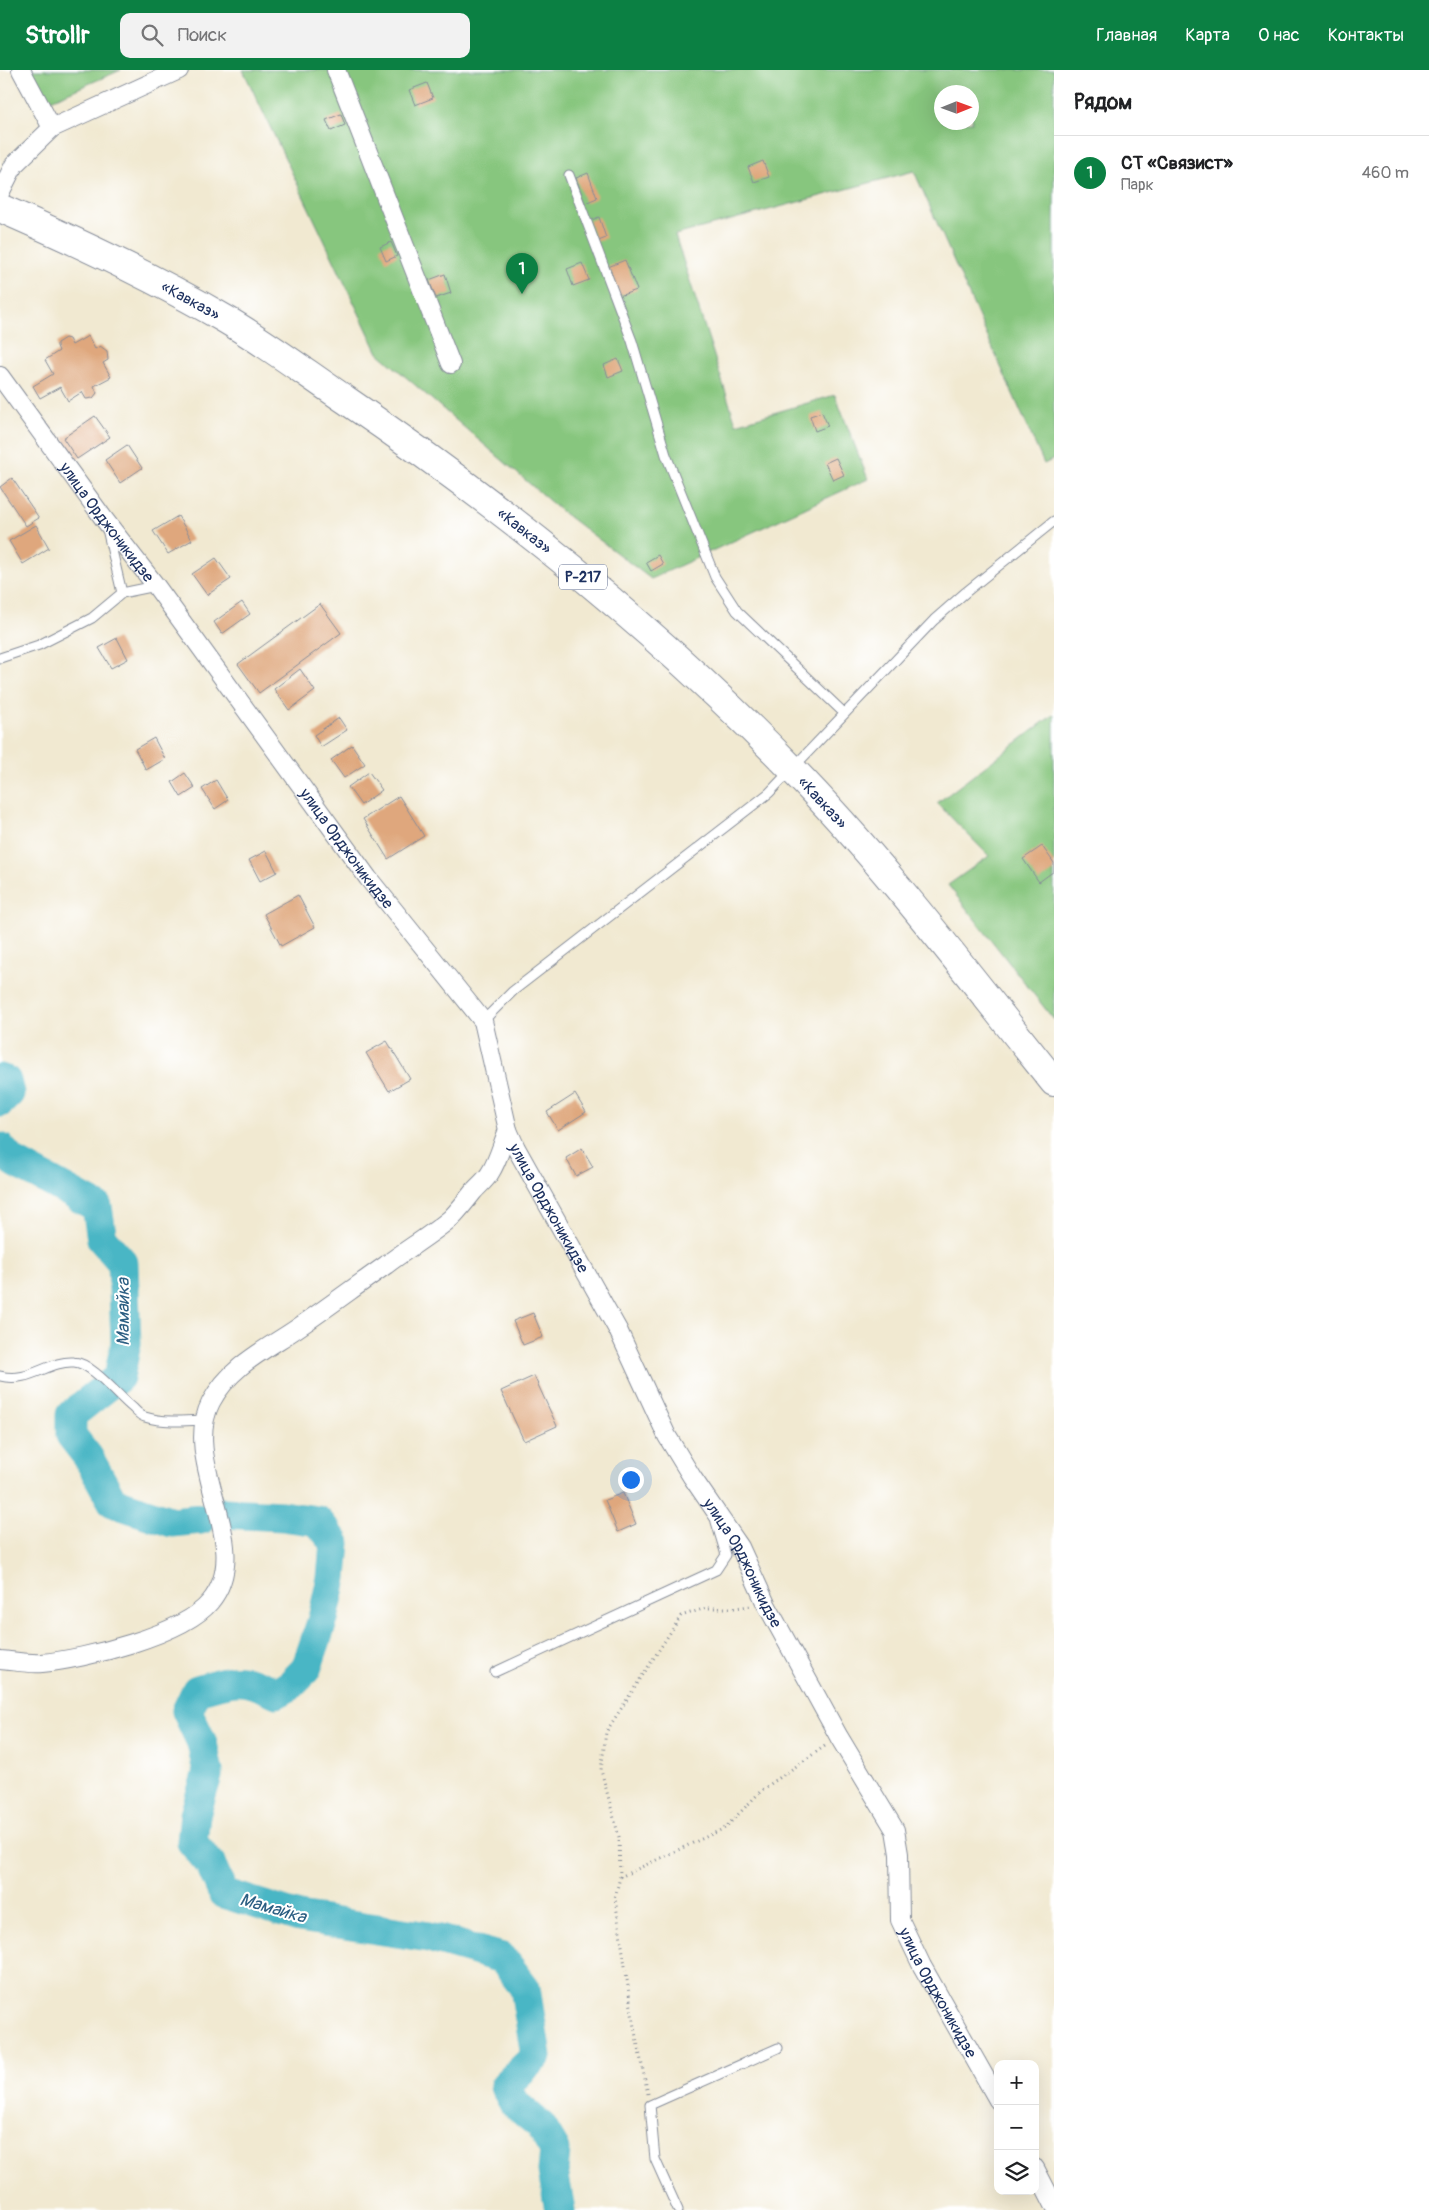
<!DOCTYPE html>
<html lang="ru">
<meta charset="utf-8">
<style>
:root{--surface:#fff;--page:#f2f2f2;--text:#202124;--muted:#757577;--line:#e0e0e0;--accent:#0b8043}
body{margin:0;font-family:Pangolin,sans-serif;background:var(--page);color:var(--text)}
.controls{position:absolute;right:15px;bottom:15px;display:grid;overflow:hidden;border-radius:10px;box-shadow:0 5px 20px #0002}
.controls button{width:45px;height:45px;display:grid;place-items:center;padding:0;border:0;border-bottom:1px solid var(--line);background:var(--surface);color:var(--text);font:25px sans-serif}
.compass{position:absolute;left:934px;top:15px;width:45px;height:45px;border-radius:50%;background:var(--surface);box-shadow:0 5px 20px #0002;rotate:89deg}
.you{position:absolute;left:630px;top:1409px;width:18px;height:18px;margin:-12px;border:4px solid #fff;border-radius:50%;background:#1a73e8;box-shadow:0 0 0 8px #1a73e833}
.badge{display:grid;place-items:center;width:32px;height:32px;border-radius:50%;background:var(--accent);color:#fff;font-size:16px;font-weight:700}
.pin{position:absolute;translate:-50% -41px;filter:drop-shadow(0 1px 2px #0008)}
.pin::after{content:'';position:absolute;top:26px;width:18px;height:15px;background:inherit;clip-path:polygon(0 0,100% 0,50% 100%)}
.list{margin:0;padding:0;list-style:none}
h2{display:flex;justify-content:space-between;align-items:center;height:65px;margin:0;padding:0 20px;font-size:21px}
h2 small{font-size:16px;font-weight:400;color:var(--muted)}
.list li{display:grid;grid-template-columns:32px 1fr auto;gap:15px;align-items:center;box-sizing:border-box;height:75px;padding:0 20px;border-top:1px solid var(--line)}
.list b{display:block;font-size:19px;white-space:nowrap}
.list p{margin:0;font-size:16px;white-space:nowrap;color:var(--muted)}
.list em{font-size:16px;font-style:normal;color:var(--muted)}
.icon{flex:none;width:28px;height:28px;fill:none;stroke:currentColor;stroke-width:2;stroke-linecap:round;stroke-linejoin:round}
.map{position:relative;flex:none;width:1054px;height:2140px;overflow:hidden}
header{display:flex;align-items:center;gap:30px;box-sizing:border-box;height:70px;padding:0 25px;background:var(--accent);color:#fff}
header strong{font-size:24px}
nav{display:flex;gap:28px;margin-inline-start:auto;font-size:18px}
.search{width:350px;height:45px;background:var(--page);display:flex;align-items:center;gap:12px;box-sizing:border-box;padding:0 18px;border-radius:10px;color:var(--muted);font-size:19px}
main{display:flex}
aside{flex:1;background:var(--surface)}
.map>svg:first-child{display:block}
.green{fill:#87c67e;stroke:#517a6e;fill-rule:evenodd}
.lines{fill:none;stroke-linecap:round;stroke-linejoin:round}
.river{stroke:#49b6c5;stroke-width:31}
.building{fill:#dfa77d}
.lane-casing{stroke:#868c98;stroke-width:11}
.street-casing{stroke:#868c98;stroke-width:20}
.highway-casing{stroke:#868c98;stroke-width:30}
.path{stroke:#868c98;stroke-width:3;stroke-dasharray:1 4;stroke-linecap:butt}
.lane{stroke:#fff;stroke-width:9}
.street{stroke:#fff;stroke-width:18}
.highway{stroke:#fff;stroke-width:28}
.labels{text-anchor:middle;stroke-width:4;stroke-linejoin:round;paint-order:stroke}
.shield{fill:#fff;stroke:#5f6d8e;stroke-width:1}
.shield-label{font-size:15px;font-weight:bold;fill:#1b2f5e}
.street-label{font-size:16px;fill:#1b2f5e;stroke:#fff}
.water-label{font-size:18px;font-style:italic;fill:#2b5e82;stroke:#fff}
</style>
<header>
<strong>Strollr</strong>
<div class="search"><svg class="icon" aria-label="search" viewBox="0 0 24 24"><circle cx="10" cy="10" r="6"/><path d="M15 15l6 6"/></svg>Поиск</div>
<nav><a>Главная</a><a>Карта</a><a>О нас</a><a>Контакты</a></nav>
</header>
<main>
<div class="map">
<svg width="1054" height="2140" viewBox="0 0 1054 2140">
<rect width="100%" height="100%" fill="#fff"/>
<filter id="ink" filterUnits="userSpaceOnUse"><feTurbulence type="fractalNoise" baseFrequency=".02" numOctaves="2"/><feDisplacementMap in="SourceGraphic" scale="10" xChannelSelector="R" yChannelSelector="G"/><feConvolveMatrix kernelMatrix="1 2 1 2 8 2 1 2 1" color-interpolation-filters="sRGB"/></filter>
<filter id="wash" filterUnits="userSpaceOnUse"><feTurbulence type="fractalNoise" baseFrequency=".0096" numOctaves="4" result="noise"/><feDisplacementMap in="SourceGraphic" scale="20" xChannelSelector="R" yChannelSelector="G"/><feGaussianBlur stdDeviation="1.12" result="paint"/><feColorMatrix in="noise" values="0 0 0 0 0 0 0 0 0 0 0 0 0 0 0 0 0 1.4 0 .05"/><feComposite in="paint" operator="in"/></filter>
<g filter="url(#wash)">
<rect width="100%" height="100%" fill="#f1e9d1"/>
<path class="green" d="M28,0H121L44,33Z
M243,0H1054V389L1044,394L914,101L675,165L736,354L835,325L868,409L651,509L560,440L378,283ZM942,22H972V52H942Z
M1054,644V950L948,815L989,786L937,733Z"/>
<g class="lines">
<path class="river" d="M0,1009L6,1011L9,1023L0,1032
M0,1078L13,1091L97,1137L102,1169L123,1193L126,1273L119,1307L71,1345V1365L88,1387L113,1432L172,1452L201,1449
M224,1443L282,1446L318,1451L335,1473L332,1508L323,1549L306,1599L288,1617L277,1623C240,1605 234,1609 197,1620L187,1641L202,1673L208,1702L195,1745L192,1772L211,1795L223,1823L299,1847L429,1867L502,1888L525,1918L536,1986L505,2016L514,2033L541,2056L555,2080L553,2101L560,2140"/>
</g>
<g id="blocks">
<path class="building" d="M427,13L433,28L415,35L409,20Z
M341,44L345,55L331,61L326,50Z
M763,91L769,107L754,112L748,97Z
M588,103L597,128L585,133L576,108Z
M599,147L606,168L596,172L589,151Z
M391,172L397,186L386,191L380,177Z
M625,190L637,220L619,226L608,197Z
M582,193L589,210L573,216L567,199Z
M445,204L451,223L436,228L429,210Z
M88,266L95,279L100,276L107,281L108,290L103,293L111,307L94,316L97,323L93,328L86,329L82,322L68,331L60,317L40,328L33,316L53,304L45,290L59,281L57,276V273L65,268L69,269L72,275Z
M618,289L623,301L608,307L604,295Z
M822,342L828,356L815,361L810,346Z
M95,346L110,367L77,389L63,368Z
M127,375L142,398L120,413L105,390Z
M836,388L844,405L833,410L825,393Z
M12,408L39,448L26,456L0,417Z
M178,446L192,470L168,484L153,461Z
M36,455L49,478L23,494L9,471Z
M658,485L663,494L651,501L646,492Z
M216,488L231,509L207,525L192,504Z
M242,532L250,544L222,564L214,552Z
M320,534L341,563L259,623L238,594Z
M117,568L128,589L111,598L99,578Z
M300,599L315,621L289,640L274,619Z
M339,648L347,660L321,677L314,665Z
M154,668L165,689L146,700L135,679Z
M352,675L365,694L344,708L331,690Z
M369,702L382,720L361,735L348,717Z
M185,703L195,718L181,727L172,712Z
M216,710L228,730L215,739L202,719Z
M399,726L424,766L388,789L363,749Z
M1042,776L1054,793V801L1039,812L1023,789Z
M266,781L277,802L260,811L249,790Z
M298,825L315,857L281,876L264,844Z
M387,971L410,1009L389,1021L366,983Z
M575,1024L586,1042L558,1060L547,1042Z
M582,1078L593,1097L576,1106L566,1088Z
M533,1243L543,1267L523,1275L513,1251Z
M534,1306L557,1356L524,1371L501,1321Z
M623,1423L636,1454L618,1462L605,1430Z"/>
</g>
</g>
<g filter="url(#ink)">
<use href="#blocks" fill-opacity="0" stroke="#868c98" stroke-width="1"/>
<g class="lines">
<defs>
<path id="lane" d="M569,105L632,271L666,385L715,507L737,541L844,643
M122,523L156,516
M0,588L39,575L92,548L122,523L107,459
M483,951L513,921L769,723L934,550L966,522L1054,451
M0,1306C29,1314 49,1290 74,1292C92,1293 118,1326 133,1338C136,1341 140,1346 145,1347C164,1353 186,1351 205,1350
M495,1602L716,1500L726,1485L716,1452
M678,2140L655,2089L650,2035L778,1978"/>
<g id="street">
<path d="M21,0L52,58"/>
<path d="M336,0L451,294"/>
<path d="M0,123L14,95L52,58L179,0"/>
<path id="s1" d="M0,306L104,449L156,516L368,808L483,951L508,1060L516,1078L618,1260L667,1366L692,1407L740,1477L766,1534L839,1667L895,1760L899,1784L900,1850L922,1896L998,2030"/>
<path d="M0,1590C14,1591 28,1594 42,1593C84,1589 183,1565 210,1532C257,1476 179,1394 211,1332C230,1296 265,1280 296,1259C327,1238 356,1216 386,1195C407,1179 431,1165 451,1148C459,1140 466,1131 473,1122C478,1116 486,1110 490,1103C498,1091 502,1074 508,1060"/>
<path d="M1035,2098L1054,2135"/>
</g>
<g id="highway">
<path id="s2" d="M0,138C76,171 153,207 225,249C266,273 306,303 346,330C505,438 656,559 790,697C886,795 968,905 1054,1012"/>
</g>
</defs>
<use href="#lane" class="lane-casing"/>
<use href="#street" class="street-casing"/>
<use href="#highway" class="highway-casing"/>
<path class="path" d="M620,1807L619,1767L601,1700L606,1662L681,1546L706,1538H734L751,1536
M648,2024L634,1957L615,1828L620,1807L725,1758L762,1720L825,1676"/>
<use href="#lane" class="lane"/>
<use href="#street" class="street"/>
<use href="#highway" class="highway"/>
</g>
</g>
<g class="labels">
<rect class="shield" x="559" y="494.5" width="48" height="25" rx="4"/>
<g class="shield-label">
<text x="583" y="512">Р-217</text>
</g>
<g class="street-label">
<text dy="6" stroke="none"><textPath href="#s2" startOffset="212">«Кавказ»</textPath></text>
<text dy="6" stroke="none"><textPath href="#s1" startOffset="181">улица Орджоникидзе</textPath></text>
<text dy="6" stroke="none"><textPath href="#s2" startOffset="618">«Кавказ»</textPath></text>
<text dy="6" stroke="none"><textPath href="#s2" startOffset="1022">«Кавказ»</textPath></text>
<text dy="6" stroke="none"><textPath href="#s1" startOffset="586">улица Орджоникидзе</textPath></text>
<text dy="6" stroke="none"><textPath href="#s1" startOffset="1006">улица Орджоникидзе</textPath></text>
<text dy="6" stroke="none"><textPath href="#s1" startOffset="1411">улица Орджоникидзе</textPath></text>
<text dy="6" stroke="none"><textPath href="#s1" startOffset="1891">улица Орджоникидзе</textPath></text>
</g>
<g class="water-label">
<text transform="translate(123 1242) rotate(-90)" y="6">Мамайка</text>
<text transform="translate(273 1838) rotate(16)" y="6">Мамайка</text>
</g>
</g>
</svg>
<div class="controls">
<button>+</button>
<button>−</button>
<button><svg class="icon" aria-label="layers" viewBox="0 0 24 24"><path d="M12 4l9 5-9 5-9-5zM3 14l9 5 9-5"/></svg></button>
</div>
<svg class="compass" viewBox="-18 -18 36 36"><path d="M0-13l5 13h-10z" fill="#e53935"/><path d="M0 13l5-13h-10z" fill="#757577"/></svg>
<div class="you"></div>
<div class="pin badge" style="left:522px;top:224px">1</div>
</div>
<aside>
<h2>Рядом<small></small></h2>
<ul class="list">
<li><span class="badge">1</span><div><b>СТ «Связист»</b><p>Парк</p></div><em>460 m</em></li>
</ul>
</aside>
</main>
